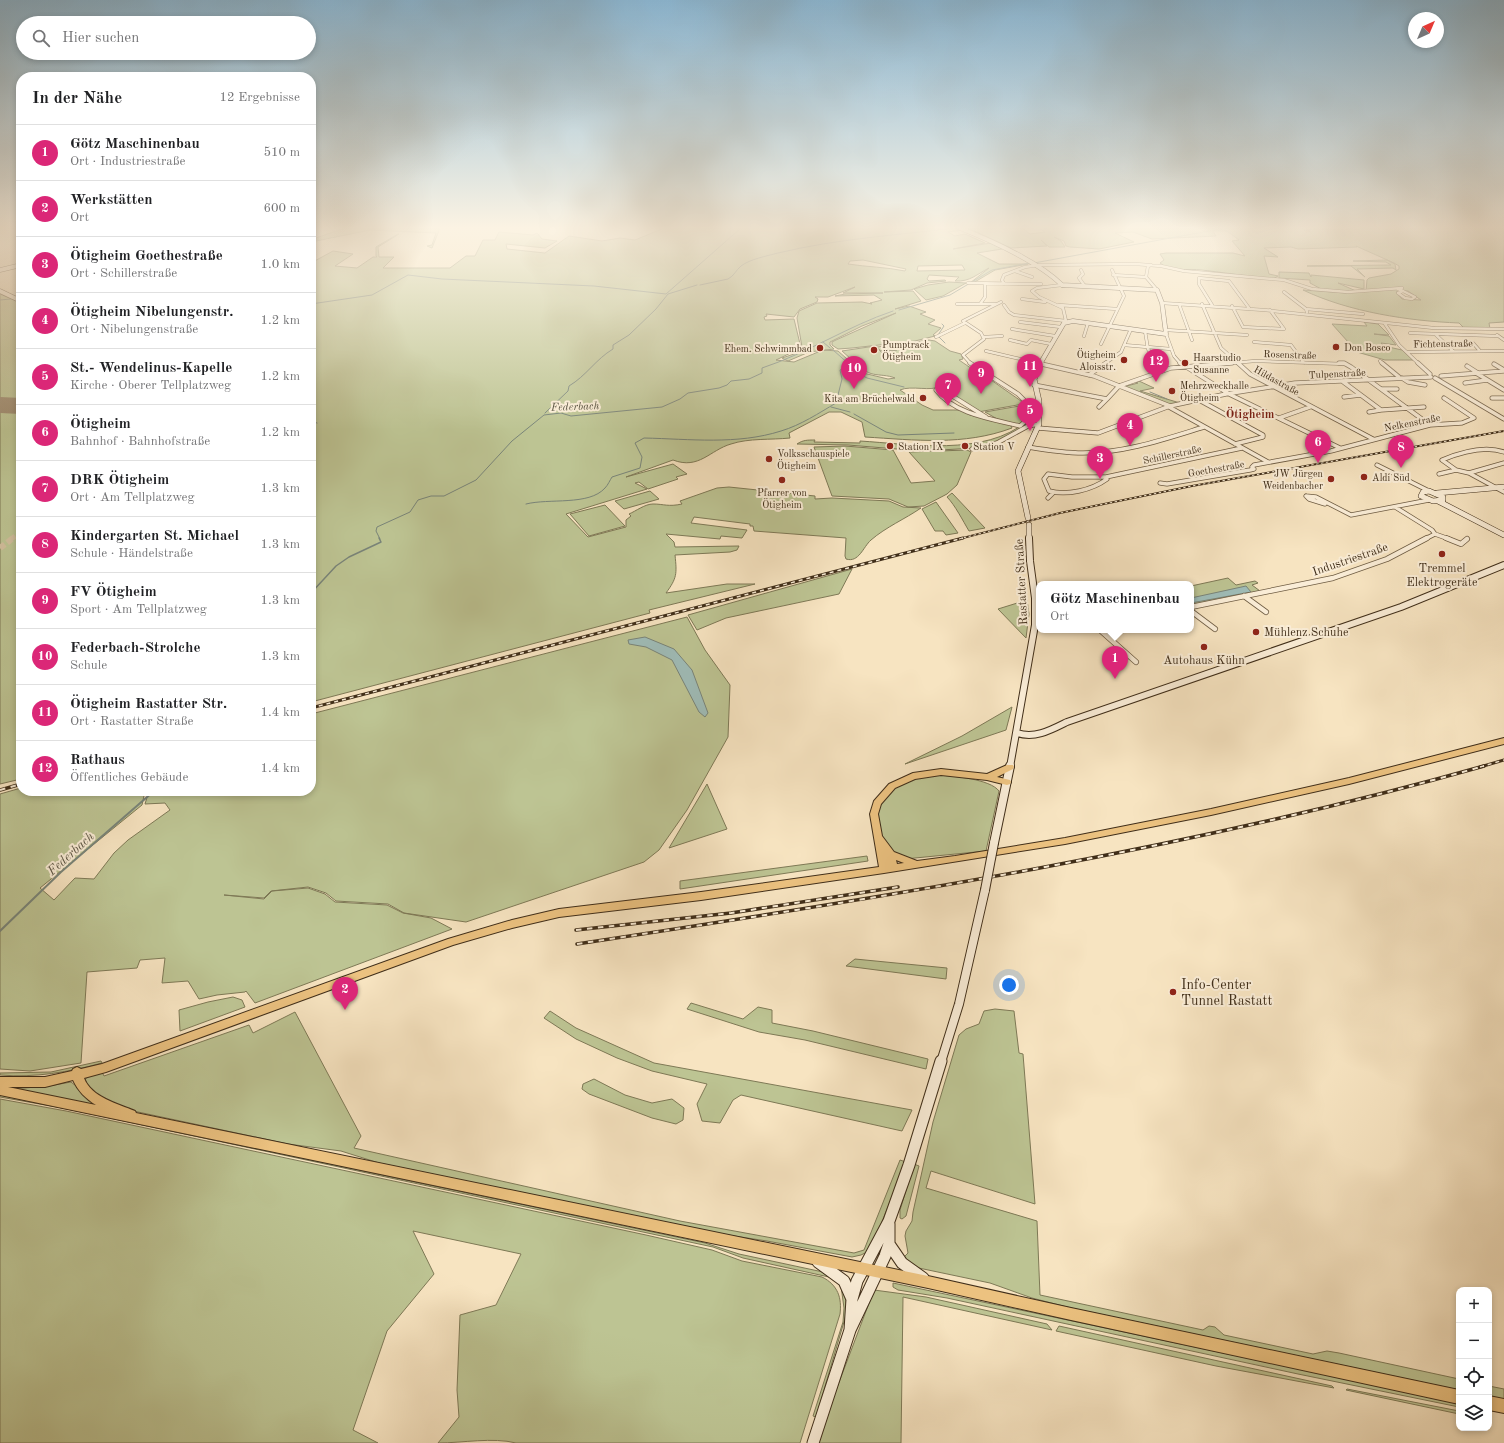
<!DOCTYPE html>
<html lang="de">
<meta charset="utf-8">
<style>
:root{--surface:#fff;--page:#f6f6f6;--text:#202124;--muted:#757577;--line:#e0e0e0;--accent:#db2777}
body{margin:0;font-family:"Old Standard TT",serif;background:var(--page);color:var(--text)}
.controls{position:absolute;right:12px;bottom:12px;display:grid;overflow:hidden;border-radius:8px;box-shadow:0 2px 6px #0003}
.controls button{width:36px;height:36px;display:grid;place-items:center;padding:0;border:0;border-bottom:1px solid var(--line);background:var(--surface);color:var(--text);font:20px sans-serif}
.compass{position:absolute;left:1408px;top:12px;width:36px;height:36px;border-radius:50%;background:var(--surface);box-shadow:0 2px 6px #0003;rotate:44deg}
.you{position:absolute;left:1009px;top:985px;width:14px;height:14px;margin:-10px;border:3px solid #fff;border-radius:50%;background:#1a73e8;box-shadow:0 0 0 6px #1a73e833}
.badge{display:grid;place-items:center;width:26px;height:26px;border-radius:50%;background:var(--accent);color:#fff;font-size:13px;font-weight:700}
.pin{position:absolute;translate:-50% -33px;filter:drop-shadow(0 1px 2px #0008)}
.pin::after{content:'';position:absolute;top:21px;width:14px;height:12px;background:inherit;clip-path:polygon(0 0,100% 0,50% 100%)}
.popup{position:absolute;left:1036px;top:581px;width:158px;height:52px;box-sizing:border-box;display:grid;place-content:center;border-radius:8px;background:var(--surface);filter:drop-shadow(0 1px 3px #0005);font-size:13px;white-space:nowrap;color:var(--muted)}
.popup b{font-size:15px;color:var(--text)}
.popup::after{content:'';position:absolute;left:50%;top:100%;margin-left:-8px;border:8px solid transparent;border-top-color:var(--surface)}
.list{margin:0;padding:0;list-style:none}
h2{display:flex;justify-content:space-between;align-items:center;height:52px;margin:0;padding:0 16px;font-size:17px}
h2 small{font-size:13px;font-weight:400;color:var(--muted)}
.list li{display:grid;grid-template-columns:26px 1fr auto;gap:12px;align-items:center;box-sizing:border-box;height:56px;padding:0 16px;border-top:1px solid var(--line)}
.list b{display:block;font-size:15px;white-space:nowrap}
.list p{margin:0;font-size:13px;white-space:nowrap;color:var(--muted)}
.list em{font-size:13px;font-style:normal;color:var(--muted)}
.icon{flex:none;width:22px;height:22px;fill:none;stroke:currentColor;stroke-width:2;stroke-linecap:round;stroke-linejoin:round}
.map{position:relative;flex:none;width:1504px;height:1443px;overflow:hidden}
.search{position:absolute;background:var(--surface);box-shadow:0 2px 6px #0003;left:16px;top:16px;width:300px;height:44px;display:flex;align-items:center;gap:10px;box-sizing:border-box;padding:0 14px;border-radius:22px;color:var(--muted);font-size:15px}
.panel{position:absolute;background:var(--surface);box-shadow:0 2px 6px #0003;left:16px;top:72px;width:300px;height:724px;border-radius:16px}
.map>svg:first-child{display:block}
.green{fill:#bdc493;stroke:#7e7956;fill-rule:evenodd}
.water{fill:#9fbdb9;stroke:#798479}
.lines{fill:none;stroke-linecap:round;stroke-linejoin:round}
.stream-far2{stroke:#798479;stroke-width:1}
.stream-far1{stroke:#798479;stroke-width:1.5}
.stream{stroke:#798479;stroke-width:2}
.runway{fill:#9c896d;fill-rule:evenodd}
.secondary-tunnel-far1{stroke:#d2c09f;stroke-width:5;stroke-dasharray:5 2.5;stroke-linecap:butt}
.secondary-tunnel{stroke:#d2c09f;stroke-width:6;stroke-dasharray:6 3;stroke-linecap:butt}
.street-far2-casing{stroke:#6e5c43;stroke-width:3.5}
.street-far1-casing{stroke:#6e5c43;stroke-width:5}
.street-casing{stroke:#6e5c43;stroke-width:6}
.secondary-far4-casing{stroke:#402e19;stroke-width:5}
.secondary-far3-casing{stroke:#402e19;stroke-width:6}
.secondary-far2-casing{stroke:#402e19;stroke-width:8}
.secondary-far1-casing{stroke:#402e19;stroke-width:10}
.secondary-casing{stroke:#402e19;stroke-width:13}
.primary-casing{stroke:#402e19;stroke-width:2}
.street-far2{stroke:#faedd7;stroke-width:2.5}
.street-far1{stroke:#faedd7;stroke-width:3.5}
.street{stroke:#faedd7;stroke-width:4.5}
.secondary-far4{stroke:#faedd7;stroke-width:4}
.secondary-far3{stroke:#faedd7;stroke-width:5}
.secondary-far2{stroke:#faedd7;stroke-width:6}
.secondary-far1{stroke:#faedd7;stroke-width:8}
.secondary{stroke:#faedd7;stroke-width:11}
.primary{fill:#ecc280;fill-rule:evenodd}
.rail-far2-casing{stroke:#402e19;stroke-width:2}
.rail-far1-casing{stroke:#402e19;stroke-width:3}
.rail-casing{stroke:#402e19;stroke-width:3.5}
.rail-far2{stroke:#faedd7;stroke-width:1;stroke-dasharray:2.5;stroke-linecap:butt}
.rail-far1{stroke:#faedd7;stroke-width:1.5;stroke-dasharray:4;stroke-linecap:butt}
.rail{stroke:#faedd7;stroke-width:2;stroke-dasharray:5.5;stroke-linecap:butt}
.secondary-bridge-casing{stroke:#402e19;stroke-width:10;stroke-linecap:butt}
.secondary-bridge{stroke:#faedd7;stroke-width:8}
.poi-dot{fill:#8f2418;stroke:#faedd7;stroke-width:1.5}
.labels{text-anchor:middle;stroke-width:4;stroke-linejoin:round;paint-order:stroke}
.far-street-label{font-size:10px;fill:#402e19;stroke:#faedd7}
.far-poi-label{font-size:10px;fill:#402e19;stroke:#faedd7;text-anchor:start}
.far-water-label{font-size:11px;font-style:italic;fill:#585241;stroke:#faedd7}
.far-quarter-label{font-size:12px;font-weight:bold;fill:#7a1f14;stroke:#faedd7}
.street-label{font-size:12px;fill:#402e19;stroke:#faedd7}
.poi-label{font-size:12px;fill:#402e19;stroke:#faedd7}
.water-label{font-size:13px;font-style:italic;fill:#585241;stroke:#faedd7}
.near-poi-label{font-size:14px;fill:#402e19;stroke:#faedd7;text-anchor:start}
</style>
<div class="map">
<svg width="1504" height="1443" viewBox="0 0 1504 1443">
<rect width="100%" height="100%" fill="#f7e4c1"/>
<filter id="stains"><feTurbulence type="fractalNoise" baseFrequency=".005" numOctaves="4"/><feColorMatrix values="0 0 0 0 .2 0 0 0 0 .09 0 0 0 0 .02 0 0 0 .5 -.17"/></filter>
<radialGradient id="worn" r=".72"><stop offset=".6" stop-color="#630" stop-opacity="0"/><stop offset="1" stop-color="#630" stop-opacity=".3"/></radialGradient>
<path class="green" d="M345,228H440L432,248L427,246L432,245L436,233L370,230L311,242L313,239Z
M664,228H957L963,230L948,232L955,236L965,234L985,243L953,249L991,243L1002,249L977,253L999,264H1028L995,270L973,283H970L989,268C977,274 970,282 955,281L959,277L929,275L927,279L929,281L945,280L946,281L927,283L911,290L884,292L913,291L921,301L895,309L909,306L926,312L920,314L935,320L928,324L941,328L933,335L935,336L915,341L852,348L838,349L832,345V342L836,340L896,313L862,326L830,342V345L834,349L809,352L788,361L782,358L797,353L802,347L797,318L799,311L817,303L862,302L872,304L870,303L882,300L874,295L835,296L845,294L883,293H843L855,287L828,297H815L818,299L817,302L800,309L794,317L766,314L767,316L764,317L765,320L794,319L801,348L776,360L794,362L823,350L838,351L863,373L888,379L895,378C880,372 865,380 857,359H851L842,351L875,346L882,353L897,350L881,351L877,347L929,340L935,341L950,351L961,354L963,359L959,360L981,375L984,374L993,379L991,380L1021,401L1023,404L978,412L940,386C932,392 911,385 900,390L922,405L933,410H960L970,415L1010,424L1012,428C964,446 915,440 865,437L862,422L841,412H829L789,433L790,438C771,440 749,438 731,444C710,450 699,470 673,460L626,477L673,464L687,474L676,477L678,479L648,489L639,482L635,483L647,489L566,514L588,537L626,527V520L631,516L629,514C636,511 645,504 653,504C664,504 668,507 682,504L680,501L717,488L729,487L815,496V499L832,498L889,501L903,507L921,508C905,519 886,527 871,540C863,547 859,563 846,559L845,556L846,538L754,531L753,526H750V524L694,517L691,523L747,530L742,538L721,536L720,539L666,534L674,542L675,547L739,546L737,550L730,552L675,555C677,574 677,578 666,593L727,584H755L649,610L650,613L311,702V263L333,251L353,254L335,266L357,268L373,257H377L376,256V247L398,234H399L378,247L379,257H394L383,268H450L466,256H475L483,240H495L499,232L533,235L537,233L542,239L557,241L545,248L506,244L507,249L545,253L569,236L602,241L620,238L635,240ZM863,260L906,269L905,271C886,267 867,267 848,264L850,261ZM962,265L965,270L917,271L918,266Z
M968,228H1003L1006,231L1004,228H1022L1030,234L1045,232L1039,228H1303L1306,230H1304L1311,232L1306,229L1504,228V322L1489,323L1490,329H1465L1459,323C1409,321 1349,312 1303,290L1345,293L1366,291L1367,280L1369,278L1391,274L1399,269V266L1394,263L1356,246L1357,247L1298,249L1291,247L1264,248L1278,257L1264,256L1269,274L1278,276L1273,279C1249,276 1225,273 1202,270C1188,268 1171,273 1160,263L1164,260L1160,254L1166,253H1233L1245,256L1232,241L1239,240L1227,231H1213L1216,236L1152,239L1133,232L1115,233L1134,242L1099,249L1070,247L1066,246L1064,241L1054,237L1061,241L1065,247H1049L1041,240L1047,246L1011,248ZM1399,291H1408L1421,300L1402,299L1396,292Z
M1387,260L1395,264L1396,270L1393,268L1357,269L1365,277L1351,266H1307L1391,265L1386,262L1353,261Z
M1279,272L1309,273L1311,277V275L1364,280V289L1338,283L1356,291L1323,290L1310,283V280L1279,278Z
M949,282L966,283L943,296L926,300L914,289L928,285Z
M0,294L21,303V779L0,784Z
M1364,322L1378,324L1389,335L1374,334L1389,336L1396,345L1381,343L1384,346L1402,350L1413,360H1385L1357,352L1332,324L1367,326Z
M1139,381L1154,388L1140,391L1180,403L1169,405L1123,387L1138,383L1136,382Z
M1025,405L1030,416L1019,425L999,420L985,412Z
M1027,421H1032V423L999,441L977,448L921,451L848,445L797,444C803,440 807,440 815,440L814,442L860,443V441C910,444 985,457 1027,421Z
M845,446L893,450L911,483L935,481L909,452L967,450L971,452L957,485L947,494L924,506L908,507L889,499L832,496L814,447Z
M650,491L659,499L624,509L615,501Z
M952,493L985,528L969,531C963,521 955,505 947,497Z
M936,502L958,533L946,535L943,531H935L922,509Z
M605,505L625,526L589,536L570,514Z
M852,569L839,594L726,618L697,630L688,615Z
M1228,578L1236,585L1255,581L1258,583L1252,585L1260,591L1191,606V586Z
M1027,600L1029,614L1026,638L998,609Z
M687,617L705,650L730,685L728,737L687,810L659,850L644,862L466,922L404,913L388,904L336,901L326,893L308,887L271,891L264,898L224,895L264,899L272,891L308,888L325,894L335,902L387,905L403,913L431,918L452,929L255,1003L246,991L245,992L217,995L199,999L188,981L162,983L165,958L140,960L137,968L87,972L81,1063L30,1071L0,1069V794L21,788V791H145L142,805L40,888L54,900L75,878L94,879L114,853L128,840L170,810L165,803L145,804L149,791H311V714Z
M1012,707L1006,730L905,764L962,736Z
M939,775C953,776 990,779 999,791L986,851L905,859L899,857L884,843L876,817L882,801L895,787L917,778Z
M707,784L727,829L669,848Z
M867,856L868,861L680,889V881Z
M855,959L947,968L946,979L846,966Z
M233,997L242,1000L245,1007L180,1031L179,1010L208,1002Z
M691,1003L743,1019L758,1007L772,1010V1023L813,1031L928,1059L926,1069L805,1040L759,1032L687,1009Z
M995,1009L1014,1011L1019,1053L1023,1054L1035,1204L931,1171L926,1188L1037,1221L1040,1295L1203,1330L1209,1326L1215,1327L1224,1335L1313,1354L1327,1351L1339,1353L1459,1379V1390L1071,1308L1032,1298L990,1283L914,1267L902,1259L908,1253L905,1236L906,1231L912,1221L913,1212L933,1122L959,1035L966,1029L979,1024L984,1011Z
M550,1011L576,1028L654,1063L912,1110L902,1131L741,1095L733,1100L720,1123L702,1121L697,1104L707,1084L652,1071L617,1058L576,1039L544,1018Z
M295,1012L361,1136L354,1148L680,1221L854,1253L864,1250L900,1160L906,1162L879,1229L867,1252L861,1255L852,1257L767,1241L708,1232L379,1163L341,1151L288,1144L124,1109L109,1104L91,1091L85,1080L87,1077L102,1072L104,1076L249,1025L253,1033Z
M101,1061L102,1063C69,1072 35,1078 0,1075V1073L51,1072Z
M594,1079L625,1095L652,1103L672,1099L684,1108L683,1120L676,1124L652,1118L589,1094L582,1089L583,1084Z
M71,1082L104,1108L12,1089L49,1086Z
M0,1095L705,1243L739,1254L823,1272L829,1277L743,1258L713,1247L68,1109L0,1097Z
M0,1099L66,1111L646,1235L712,1250L742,1261L822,1277C838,1285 842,1298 840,1314L800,1443H516C493,1437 462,1443 438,1443L459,1417L457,1390L460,1315L496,1305L521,1254L413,1231L434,1274L387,1331L353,1430L378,1443H0Z
M914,1164L919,1166L906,1216L902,1219L900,1218V1210Z
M893,1283L1459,1403V1407L1298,1374L947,1298L898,1290L893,1287Z
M841,1286L846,1296V1315L816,1417L813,1416L843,1322L844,1308Z
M874,1290L926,1297L1047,1324L1052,1330L903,1297L901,1443H816Z
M1059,1326L1332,1386L1334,1388L1216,1366L1056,1331Z
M1489,1386L1504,1389V1400L1489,1397Z
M1347,1389L1459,1411V1414L1346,1390Z"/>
<path class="water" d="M1246,586L1251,592L1191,603V598Z
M645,637L674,649L692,670L708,713L705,717L699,712L672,660L646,647L629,644L628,640Z"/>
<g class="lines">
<path class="stream-far2" d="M1034,263L1225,228
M700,285L728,279C734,276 736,270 741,266C750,259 767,256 778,253C836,239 897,235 956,228
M0,300L11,299
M311,304L372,295L408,275L442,279L594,286L666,294L741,228
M899,310L950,295L992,270L1030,263
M938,335L944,326L942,324
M939,337L945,343
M823,342L830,348
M833,350L850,365L848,366L854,371L867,378L904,387
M1150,392L1167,399
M831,407L850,412
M545,413L568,391L569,386C586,376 596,359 613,349V345L629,335L656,309L668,294L697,285
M854,414L886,432L898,435L954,433
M311,421L317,423
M526,504C549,498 589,506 605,488C608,485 610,480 612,477L640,468L642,457L635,443L644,438C690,439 737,445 781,431C801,425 819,413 836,403L842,379L840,370L848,366
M380,539L376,531L377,527L410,512L418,500L431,496H444L476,480L512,441L544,415L561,413L571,416L662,407L680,399L688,393L719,388L727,385L731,381L749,379L762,373V368C808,353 848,326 893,311"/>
<path class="stream-far1" d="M311,593L336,566L349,557L381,542L379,538"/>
<path class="stream" d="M0,931L61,872L154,791"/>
<path class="runway" d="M0,397L21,398V414L0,413Z"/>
<path class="secondary-tunnel-far1" d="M11,539L21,532"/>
<path class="secondary-tunnel" d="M0,548L13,538"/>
<defs>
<path id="street-far2" d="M1151,265L1148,266L1146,277L1157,290
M1081,270L1083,274L1079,278L1084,285
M1015,271L1032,277
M1113,275L1146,277
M968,283L1041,284
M1004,284L1002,280L1004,275L1025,267L1039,265L1136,264L1161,266L1184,271L1284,280L1312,289L1348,292L1402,288
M985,285V297L980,304H996
M1398,289L1403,291
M1403,291L1415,297L1412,299L1405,298L1398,293Z
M1284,292L1306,309L1307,312
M1022,299L1045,302
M1162,303L1264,310L1434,328L1504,329
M957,304H980
M1179,304L1192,340
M1202,304L1221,348L1239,364
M1004,305L1009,312L1014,315L1066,321L1063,308L1039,297L1032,291L1037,288L1062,285
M1059,305L1117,309
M1212,305L1199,284V278L1229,281L1249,308
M1232,306L1243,327L1284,329L1270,310
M1306,309L1363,314
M1020,322L1061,327
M1385,324L1399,345L1419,364
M1012,329L1055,336
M1166,330L1247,335
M1145,331L1148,349L1153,357
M1410,333L1498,336
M1166,334L1174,356L1181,364
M1435,334L1453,351
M1497,335L1504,340
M1084,336L1088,323
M936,337L965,323
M984,337L1002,336
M1010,340L1027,344L1031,340L1051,344
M1254,342L1291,345L1304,363
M1473,343L1480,351
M1101,344L1124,296L1112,270
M1124,345L1171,349
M1422,346H1446
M986,351L1042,364
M1407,352L1504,351
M1380,361L1383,364
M971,364L963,355L984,339L981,333L963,321L1001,302
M1104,364L1121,352L1131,329
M1220,364L1255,361L1346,364"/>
<path id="street-far1" d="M970,363L1018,394L1024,400L1031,416
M1037,363L1094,376L1170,406
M1180,363L1229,394L1340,448
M1238,363L1250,374L1373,439
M1339,363H1344L1351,367L1430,425
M1382,363L1399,377
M1418,363L1430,374
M1494,364L1504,370
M1467,366L1478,373
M1476,373L1504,390
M1089,375L1106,363
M1441,376L1504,371
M1402,378L1408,382L1425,385
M1435,378L1504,419
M1342,381L1381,410L1369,412
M1465,383L1487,380
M1034,385L1107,399L1119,386L1171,368L1232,363
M1382,389H1397
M1344,397L1360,395
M1492,398H1504
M1199,400L1263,435V437L1235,444
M1099,407L1107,399
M1169,407L1268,462
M1381,410L1424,407
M986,417L946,392L936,390C954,414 992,419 1020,426L1030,417L1039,416
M1279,418L1310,407
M1038,428L1098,433L1170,406L1226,394L1295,383L1431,377
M1028,447C1046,450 1065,453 1083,453C1125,453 1165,439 1204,427
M972,449L997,443L1028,426L1039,424
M1504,463L1469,473L1504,492
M1377,465L1429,491
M1469,473L1456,470L1442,460C1461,452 1484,445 1504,452
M1048,474L1072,477H1106L1107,479C1092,490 1067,496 1049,491L1044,479Z
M1439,474L1456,470
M1106,477L1242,448
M1160,483L1167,484L1250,470L1254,469L1252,467L1254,465L1331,451L1430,425L1462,423L1474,418L1444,398
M1306,496L1316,497L1351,515L1429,500
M1306,496L1309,499L1325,504
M1048,498L1053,493
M1395,507L1432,530L1435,534L1425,539
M1435,534L1449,539"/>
<path id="street" d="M1446,538L1461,544L1467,539
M1244,596L1266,612
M1191,607L1333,578L1387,559L1427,538
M1191,611L1215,629
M1100,630L1136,662"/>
<path id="secondary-far4" d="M960,228C992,241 1038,261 1062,285
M0,270L21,265
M0,291L21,301
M1040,364L1064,323L1073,321L1166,334L1162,303L1157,290L1062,285"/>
<path id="secondary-far3" d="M1429,491L1443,497V500L1433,501L1421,496L1423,492Z
M1437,493L1504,487
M1438,501L1504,535
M1028,518L1018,471L1039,424V401L1034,379L1041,363
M1029,525V539"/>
<path id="secondary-far2" d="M1017,733C1035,739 1051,730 1067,722L1401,607L1504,565
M1010,767L1035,625V598L1030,561L1029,538"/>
<path id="secondary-far1" d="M994,843L1010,766
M941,1062L959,1004L985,890"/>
<path id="secondary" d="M889,1244L902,1263L923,1278
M818,1262L844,1281L852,1299
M850,1330L852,1299L857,1281L889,1221L909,1165L941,1061
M813,1443L850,1330L885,1256L889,1244V1224"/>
<path id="primary" d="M1504,738V744L1349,784L1211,815L1065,844L884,873L701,900L559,917L512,928L453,945L106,1072L84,1078C91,1097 118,1104 135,1111L136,1113L928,1276L1071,1308L1459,1390V1404L1071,1320L928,1288L0,1095V1077H45L72,1071L73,1069L77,1067L81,1069L102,1064L448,939L512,920L559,909L701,892L879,867L870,814L874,801L889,784L913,773L941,769L987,774L1007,765H1013L1014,767L1013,769L997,777L1010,780L1011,782L1010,784L1007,785L987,780L941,775L915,779L895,788L881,804L878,814L882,836L894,852L917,861L955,856L1065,838L1211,809L1349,778ZM896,860L904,863L897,864ZM73,1080C78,1091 86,1099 96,1105L8,1087H45Z
M1489,1396L1504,1399V1413L1489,1410Z"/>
</defs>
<use href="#street-far2" class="street-far2-casing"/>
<use href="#street-far1" class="street-far1-casing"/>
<use href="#street" class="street-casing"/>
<use href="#secondary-far4" class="secondary-far4-casing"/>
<use href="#secondary-far3" class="secondary-far3-casing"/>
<use href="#secondary-far2" class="secondary-far2-casing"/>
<use href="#secondary-far1" class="secondary-far1-casing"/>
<use href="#secondary" class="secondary-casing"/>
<use href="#primary" class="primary-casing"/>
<use href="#street-far2" class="street-far2"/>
<use href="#street-far1" class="street-far1"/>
<use href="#street" class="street"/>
<use href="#secondary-far4" class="secondary-far4"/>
<use href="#secondary-far3" class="secondary-far3"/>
<use href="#secondary-far2" class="secondary-far2"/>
<use href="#secondary-far1" class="secondary-far1"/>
<use href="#secondary" class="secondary"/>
<use href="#primary" class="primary"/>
<defs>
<path id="rail-far2" d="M959,539L1060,513L1192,486L1504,431"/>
<path id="rail-far1" d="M311,708L963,538
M1480,767L1504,760"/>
<path id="rail" d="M0,790L21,784
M576,930L731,913L898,887
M577,944C881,898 1187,850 1484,766"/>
</defs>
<use href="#rail-far2" class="rail-far2-casing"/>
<use href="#rail-far1" class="rail-far1-casing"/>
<use href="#rail" class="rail-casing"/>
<use href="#rail-far2" class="rail-far2"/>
<use href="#rail-far1" class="rail-far1"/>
<use href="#rail" class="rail"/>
<defs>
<path id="secondary-bridge" d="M985,890L994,843"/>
</defs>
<use href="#secondary-bridge" class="secondary-bridge-casing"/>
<use href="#secondary-bridge" class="secondary-bridge"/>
</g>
<linearGradient id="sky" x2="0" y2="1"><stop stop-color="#8bb8d5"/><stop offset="0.53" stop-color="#fbf3e3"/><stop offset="1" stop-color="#fbf3e3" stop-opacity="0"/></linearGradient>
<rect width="1504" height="430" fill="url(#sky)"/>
<g class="poi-dot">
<circle cx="1336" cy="347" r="4"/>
<circle cx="820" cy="348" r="4"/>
<circle cx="874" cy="350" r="4"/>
<circle cx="1124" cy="360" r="4"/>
<circle cx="1185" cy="363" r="4"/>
<circle cx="1172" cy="391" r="4"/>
<circle cx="923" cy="398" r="4"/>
<circle cx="890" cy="446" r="4"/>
<circle cx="965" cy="446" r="4"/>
<circle cx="769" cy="459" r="4"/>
<circle cx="1364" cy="477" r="4"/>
<circle cx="1331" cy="479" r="4"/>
<circle cx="782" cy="480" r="4"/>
<circle cx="1442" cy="554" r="4"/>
<circle cx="1256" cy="632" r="4"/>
<circle cx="1204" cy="647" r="4"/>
<circle cx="1173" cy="992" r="4"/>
</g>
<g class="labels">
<g class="far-street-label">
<text transform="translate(1443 343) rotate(-1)" y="4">Fichtenstraße</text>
<text transform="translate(1290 354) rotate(2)" y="4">Rosenstraße</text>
<text transform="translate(1337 373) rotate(-3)" y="4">Tulpenstraße</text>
<text transform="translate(1277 380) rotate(29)" y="4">Hildastraße</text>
<text transform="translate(1412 422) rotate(-11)" y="4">Nelkenstraße</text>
<text transform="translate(1172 454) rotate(-12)" y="4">Schillerstraße</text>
<text transform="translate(1216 468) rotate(-10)" y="4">Goethestraße</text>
</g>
<g class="far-poi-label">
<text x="882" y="348">Pumptrack<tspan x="882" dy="12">Ötigheim</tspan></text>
<text x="1344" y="351">Don Bosco</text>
<text x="812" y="352" text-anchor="end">Ehem. Schwimmbad</text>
<text x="1116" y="358" text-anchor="end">Ötigheim<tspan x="1116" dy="12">Aloisstr.</tspan></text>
<text x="1193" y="361">Haarstudio<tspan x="1193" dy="12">Susanne</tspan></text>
<text x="1180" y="389">Mehrzweckhalle<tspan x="1180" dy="12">Ötigheim</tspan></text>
<text x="915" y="402" text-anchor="end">Kita am Brüchelwald</text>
<text x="898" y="450">Station IX</text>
<text x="973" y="450">Station V</text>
<text x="777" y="457">Volksschauspiele<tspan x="777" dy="12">Ötigheim</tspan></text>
<text x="1323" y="477" text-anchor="end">JW Jürgen<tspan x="1323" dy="12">Weidenbacher</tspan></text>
<text x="1372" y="481">Aldi Süd</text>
<text x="782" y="496" text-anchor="middle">Pfarrer von<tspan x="782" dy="12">Ötigheim</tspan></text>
</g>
<g class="far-water-label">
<text transform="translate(575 406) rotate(-2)" y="4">Federbach</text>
</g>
<g class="far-quarter-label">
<text x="1250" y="418">Ötigheim</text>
</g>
<g class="street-label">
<text transform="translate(1350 559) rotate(-19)" y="4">Industriestraße</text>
<text transform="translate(1021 582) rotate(-93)" y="4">Rastatter Straße</text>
</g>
<g class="poi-label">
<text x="1442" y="572">Tremmel<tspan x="1442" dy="14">Elektrogeräte</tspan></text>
<text x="1264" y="636" text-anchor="start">Mühlenz Schuhe</text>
<text x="1204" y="664">Autohaus Kühn</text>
</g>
<g class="water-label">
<text transform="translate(70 853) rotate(-42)" y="5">Federbach</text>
</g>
<g class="near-poi-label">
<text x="1181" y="989">Info-Center<tspan x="1181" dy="16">Tunnel Rastatt</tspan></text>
</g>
</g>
<rect width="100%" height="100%" filter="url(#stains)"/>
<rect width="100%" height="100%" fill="url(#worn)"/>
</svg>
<div class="controls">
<button>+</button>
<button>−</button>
<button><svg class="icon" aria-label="locate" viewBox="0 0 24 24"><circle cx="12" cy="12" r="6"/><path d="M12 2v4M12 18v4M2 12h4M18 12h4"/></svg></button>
<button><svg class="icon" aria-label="layers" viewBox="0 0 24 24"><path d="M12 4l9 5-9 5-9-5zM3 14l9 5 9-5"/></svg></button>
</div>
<svg class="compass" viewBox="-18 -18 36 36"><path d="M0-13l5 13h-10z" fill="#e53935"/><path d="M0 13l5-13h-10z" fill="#757577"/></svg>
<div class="you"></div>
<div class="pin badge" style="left:1115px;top:679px">1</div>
<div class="popup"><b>Götz Maschinenbau</b>Ort</div>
<div class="pin badge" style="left:345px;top:1010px">2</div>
<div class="pin badge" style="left:1100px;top:479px">3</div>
<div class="pin badge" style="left:1130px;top:446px">4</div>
<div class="pin badge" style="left:1030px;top:431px">5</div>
<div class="pin badge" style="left:1318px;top:463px">6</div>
<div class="pin badge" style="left:948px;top:406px">7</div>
<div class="pin badge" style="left:1401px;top:468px">8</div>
<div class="pin badge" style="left:981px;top:394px">9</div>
<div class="pin badge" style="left:854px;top:389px">10</div>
<div class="pin badge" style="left:1030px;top:387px">11</div>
<div class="pin badge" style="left:1156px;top:382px">12</div>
<div class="search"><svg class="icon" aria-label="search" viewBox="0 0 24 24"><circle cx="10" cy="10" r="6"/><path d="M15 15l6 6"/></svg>Hier suchen</div>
<section class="panel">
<h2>In der Nähe<small>12 Ergebnisse</small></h2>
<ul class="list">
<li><span class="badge">1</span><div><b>Götz Maschinenbau</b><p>Ort · Industriestraße</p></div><em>510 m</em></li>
<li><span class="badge">2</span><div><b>Werkstätten</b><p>Ort</p></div><em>600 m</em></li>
<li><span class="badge">3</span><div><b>Ötigheim Goethestraße</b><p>Ort · Schillerstraße</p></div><em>1.0 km</em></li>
<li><span class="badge">4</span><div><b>Ötigheim Nibelungenstr.</b><p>Ort · Nibelungenstraße</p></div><em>1.2 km</em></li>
<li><span class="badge">5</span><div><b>St.- Wendelinus-Kapelle</b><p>Kirche · Oberer Tellplatzweg</p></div><em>1.2 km</em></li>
<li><span class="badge">6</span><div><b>Ötigheim</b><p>Bahnhof · Bahnhofstraße</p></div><em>1.2 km</em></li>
<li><span class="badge">7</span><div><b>DRK Ötigheim</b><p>Ort · Am Tellplatzweg</p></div><em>1.3 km</em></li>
<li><span class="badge">8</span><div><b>Kindergarten St. Michael</b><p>Schule · Händelstraße</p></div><em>1.3 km</em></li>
<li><span class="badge">9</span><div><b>FV Ötigheim</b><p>Sport · Am Tellplatzweg</p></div><em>1.3 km</em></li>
<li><span class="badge">10</span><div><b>Federbach-Strolche</b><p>Schule</p></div><em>1.3 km</em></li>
<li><span class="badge">11</span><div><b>Ötigheim Rastatter Str.</b><p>Ort · Rastatter Straße</p></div><em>1.4 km</em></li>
<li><span class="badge">12</span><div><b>Rathaus</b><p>Öffentliches Gebäude</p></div><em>1.4 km</em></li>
</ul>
</section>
</div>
